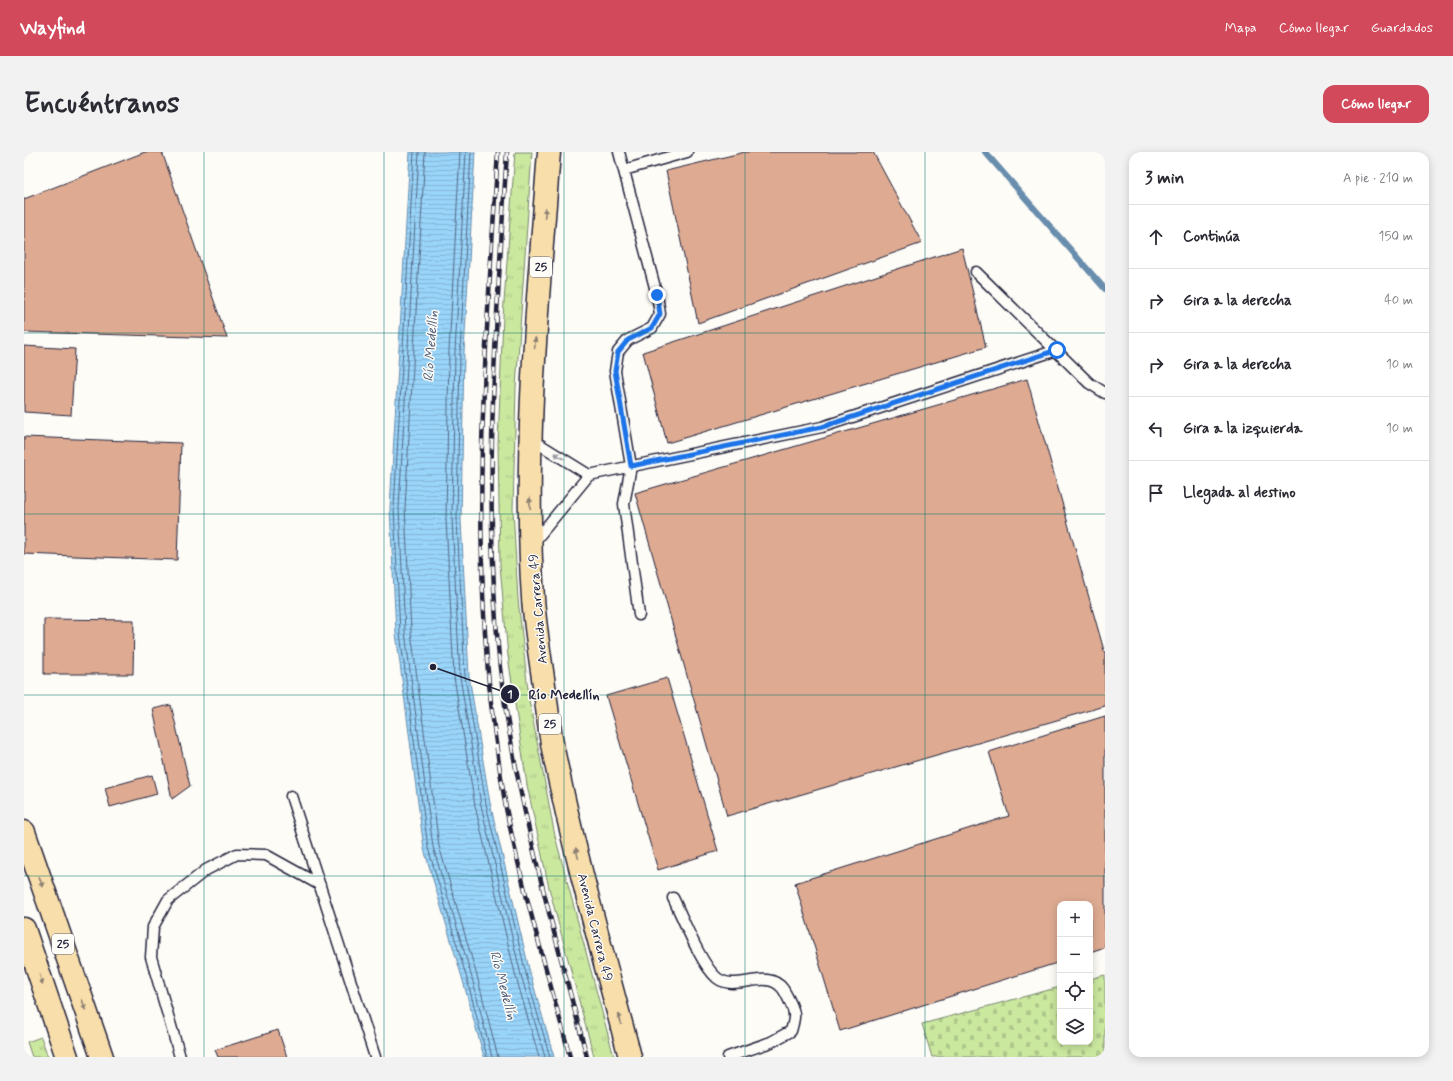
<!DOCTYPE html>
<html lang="es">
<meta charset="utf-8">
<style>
:root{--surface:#fff;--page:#f2f2f3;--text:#2b2b33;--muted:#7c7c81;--line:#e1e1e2;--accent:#d1495b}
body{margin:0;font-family:Mynerve,sans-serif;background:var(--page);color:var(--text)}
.controls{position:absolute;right:12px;bottom:12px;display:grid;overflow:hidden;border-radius:8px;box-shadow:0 2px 10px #0003}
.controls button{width:36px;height:36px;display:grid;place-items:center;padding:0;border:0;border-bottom:1px solid var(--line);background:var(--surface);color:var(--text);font:20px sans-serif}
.stop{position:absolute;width:12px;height:12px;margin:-9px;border:3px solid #1a73e8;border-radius:50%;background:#fff}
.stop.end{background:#1a73e8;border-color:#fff;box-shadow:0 1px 4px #0008}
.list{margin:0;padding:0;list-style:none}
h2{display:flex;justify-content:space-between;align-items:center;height:52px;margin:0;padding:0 16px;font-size:17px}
h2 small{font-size:13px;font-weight:400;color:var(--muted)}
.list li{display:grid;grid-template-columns:26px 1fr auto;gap:12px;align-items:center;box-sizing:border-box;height:64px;padding:0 16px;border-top:1px solid var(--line)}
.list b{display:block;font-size:15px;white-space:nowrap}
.list em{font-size:13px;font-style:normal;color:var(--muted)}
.icon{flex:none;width:22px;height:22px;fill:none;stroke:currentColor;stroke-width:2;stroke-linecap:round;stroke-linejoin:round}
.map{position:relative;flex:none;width:1081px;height:905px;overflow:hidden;border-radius:12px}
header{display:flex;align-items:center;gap:24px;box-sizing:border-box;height:56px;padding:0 20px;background:var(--accent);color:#fff}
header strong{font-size:19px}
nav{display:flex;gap:22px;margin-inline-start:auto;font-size:14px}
.intro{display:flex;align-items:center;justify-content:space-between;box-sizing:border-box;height:96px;padding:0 24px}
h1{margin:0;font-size:28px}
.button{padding:10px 18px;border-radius:12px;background:var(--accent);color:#fff;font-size:14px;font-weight:700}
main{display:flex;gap:24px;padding:0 24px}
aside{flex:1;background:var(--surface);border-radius:12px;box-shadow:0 2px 10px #0003}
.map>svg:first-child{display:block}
.grass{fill:url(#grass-tufts);stroke:#76856d}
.cemetery{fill:url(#cemetery-stones);stroke:#76856d}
.water{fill:url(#water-rules);stroke:#698dad}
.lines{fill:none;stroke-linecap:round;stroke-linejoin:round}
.shore{stroke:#526987;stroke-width:1}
.stream{stroke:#698dad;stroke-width:6}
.building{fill:#deab92;stroke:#22223b}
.lane-casing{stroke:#22223b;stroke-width:13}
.highway-casing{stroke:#22223b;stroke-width:25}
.lane{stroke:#fdfcf7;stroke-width:10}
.highway{stroke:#f8deab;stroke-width:22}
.rail-casing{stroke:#22223b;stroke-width:4.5}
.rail{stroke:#fdfcf7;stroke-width:3;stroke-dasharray:9;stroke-linecap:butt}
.oneway{fill:#8d8073}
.oneway2{fill:#9a9aa2}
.route{stroke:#1a73e8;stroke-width:5}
.grid{fill:none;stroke:#0f766e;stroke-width:1;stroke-opacity:0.55}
.labels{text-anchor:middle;stroke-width:3;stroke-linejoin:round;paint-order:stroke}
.shield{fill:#fdfcf7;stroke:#646373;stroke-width:1}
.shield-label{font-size:12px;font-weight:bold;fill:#22223b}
.street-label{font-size:13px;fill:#22223b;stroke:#fdfcf7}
.water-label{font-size:14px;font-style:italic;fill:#465774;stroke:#fdfcf7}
.leader{fill:none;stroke:#22223b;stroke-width:1.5}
.callout-dot{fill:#22223b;stroke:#fdfcf7;stroke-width:1.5}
.mark-label{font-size:12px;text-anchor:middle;font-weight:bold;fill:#fff}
.callout-label{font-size:14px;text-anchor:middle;font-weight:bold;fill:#22223b;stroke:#fdfcf7;stroke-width:3;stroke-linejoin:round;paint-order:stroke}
</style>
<header>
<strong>Wayfind</strong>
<nav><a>Mapa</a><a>Cómo llegar</a><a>Guardados</a></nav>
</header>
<div class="intro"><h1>Encuéntranos</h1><a class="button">Cómo llegar</a></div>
<main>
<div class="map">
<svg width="1081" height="905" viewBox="0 0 1081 905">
<defs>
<pattern id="grass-tufts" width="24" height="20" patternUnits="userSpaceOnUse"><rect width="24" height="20" fill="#cbe89f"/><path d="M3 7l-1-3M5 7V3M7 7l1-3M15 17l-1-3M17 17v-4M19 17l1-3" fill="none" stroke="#aec78a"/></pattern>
<pattern id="cemetery-stones" width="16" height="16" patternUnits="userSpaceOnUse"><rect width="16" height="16" fill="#cbe89f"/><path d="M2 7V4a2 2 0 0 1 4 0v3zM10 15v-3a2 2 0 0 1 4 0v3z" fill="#aec78a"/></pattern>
<pattern id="water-rules" width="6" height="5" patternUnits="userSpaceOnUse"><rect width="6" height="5" fill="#99d4f9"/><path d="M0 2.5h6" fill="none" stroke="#84b6d6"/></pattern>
</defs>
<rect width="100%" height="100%" fill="#fdfcf7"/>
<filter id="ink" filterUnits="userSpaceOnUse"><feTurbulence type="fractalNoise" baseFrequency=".025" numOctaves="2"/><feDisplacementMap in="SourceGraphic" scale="8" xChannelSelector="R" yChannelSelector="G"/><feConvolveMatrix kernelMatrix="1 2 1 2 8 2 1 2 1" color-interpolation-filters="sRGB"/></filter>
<g filter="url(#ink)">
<path class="grass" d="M491,0H508L492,235L489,358L494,447L505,548L531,684L590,905H570L525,736L503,633L484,504L476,413L474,291L479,164Z
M17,885L24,905H8L3,890Z"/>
<path class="cemetery" d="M1081,823V905H908L898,872L1036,835V890H1066V827Z"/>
<path class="water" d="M386,0H451L440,200L437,368L445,524L466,651L506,821L530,905H460L439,829L400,697L372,481L366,356Z"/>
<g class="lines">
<path class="shore" d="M390,0L370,356L376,481L404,696L443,827L463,905
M395,0L375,356L381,480L409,695L448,826L468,905
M401,0L381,356L387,480L415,694L453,824L474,905
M436,0L425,199L422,367L430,525L451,654L492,825L515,905
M442,0L431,200L428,367L436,525L457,653L497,823L521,905
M447,0L436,200L433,368L441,524L462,652L502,822L526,905"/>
<path class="stream" d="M961,0L1081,137"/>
</g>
<path class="building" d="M121,0H138L203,186L0,180V47Z
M721,0H849L898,91L674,171L642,19Z
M938,96L962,195L643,291L619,200Z
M0,194L51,197L47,263L0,260Z
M1003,227L1081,502V554L703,664L611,341Z
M0,285L157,291L153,408L0,402Z
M20,467L110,468L109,522H20Z
M643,526L694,699L634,718L582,544Z
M147,553L166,634L148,647L129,557Z
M1081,564V795L1066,800V752H1036V810L816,879L771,731L985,664L965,600Z
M128,623L133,642L86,655L81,636Z
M254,878L263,905H194L191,898Z"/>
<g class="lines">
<defs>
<path id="lane" d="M595,0L633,143L636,162L628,176L604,188L594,200L591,219L607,314L600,352L615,463
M600,18L663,0
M952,120L1065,231L1081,241
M507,287L565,323
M510,390L565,323L798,275L1033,198
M267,644L351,905
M649,746C659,766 677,813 693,826C712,841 743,815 759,837C761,840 763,844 765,848C772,862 771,865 767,879L747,890L704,905
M156,905L127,805L129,775L144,748L182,718L213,702L242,703L296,733"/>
<path id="highway" d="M525,0C514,148 499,297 509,446C511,475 516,504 520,533C523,554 525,576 529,597C550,700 579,803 606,905
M0,680L78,905
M0,777L43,905"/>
</defs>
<use href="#lane" class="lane-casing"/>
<use href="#highway" class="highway-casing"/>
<use href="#lane" class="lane"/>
<use href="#highway" class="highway"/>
<defs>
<path id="rail" d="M474,0C462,183 447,368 467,551C471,586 476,621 482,656C499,740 524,822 546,905
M483,0C472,168 459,337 475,506C478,539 484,573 490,606C509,707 537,806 563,905"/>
</defs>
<use href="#rail" class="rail-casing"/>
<use href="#rail" class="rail"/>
</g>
<defs><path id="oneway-solid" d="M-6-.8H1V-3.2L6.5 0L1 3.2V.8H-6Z"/></defs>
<g class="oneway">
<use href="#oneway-solid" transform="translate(521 61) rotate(-86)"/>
<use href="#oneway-solid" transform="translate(511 191) rotate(-86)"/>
<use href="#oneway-solid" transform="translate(506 351) rotate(-92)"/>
<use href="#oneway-solid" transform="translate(553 701) rotate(-104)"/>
<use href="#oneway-solid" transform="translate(17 730) rotate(71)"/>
<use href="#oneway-solid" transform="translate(17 827) rotate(72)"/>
<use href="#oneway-solid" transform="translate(60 853) rotate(71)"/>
<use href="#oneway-solid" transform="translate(596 867) rotate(-105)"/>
</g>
<use class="oneway2" href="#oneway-solid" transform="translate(535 304) rotate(-148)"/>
</g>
<g class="lines" filter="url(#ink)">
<path class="route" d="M633,143L636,162L628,176L604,188L594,200L591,219L607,314L798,275L1033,198"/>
</g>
<path class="grid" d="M180,0V905M360,0V905M540,0V905M721,0V905M901,0V905M0,181H1081M0,362H1081M0,543H1081M0,724H1081"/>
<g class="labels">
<g class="shield">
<rect x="506" y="105" width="22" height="20" rx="3"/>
<rect x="515" y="562" width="22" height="20" rx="3"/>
<rect x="28" y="782" width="22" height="20" rx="3"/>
</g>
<g class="shield-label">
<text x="517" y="119">25</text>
<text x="526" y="576">25</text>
<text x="39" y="796">25</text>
</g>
<g class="street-label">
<text transform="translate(513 457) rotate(-95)" y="5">Avenida Carrera 49</text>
<text transform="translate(572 775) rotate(76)" y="5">Avenida Carrera 49</text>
</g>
<g class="water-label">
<text transform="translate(406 194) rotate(-86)" y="5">Río Medellín</text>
<text transform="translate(480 833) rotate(75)" y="5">Río Medellín</text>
</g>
</g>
<path class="leader" d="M409 515L486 542"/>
<g class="callout-dot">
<circle cx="409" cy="515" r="4"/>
<circle cx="486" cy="542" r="10"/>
</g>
<g class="mark-label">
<text x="486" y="546">1</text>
</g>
<g class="callout-label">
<text x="540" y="547">Río Medellín</text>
</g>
</svg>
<div class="controls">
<button>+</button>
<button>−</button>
<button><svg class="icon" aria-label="locate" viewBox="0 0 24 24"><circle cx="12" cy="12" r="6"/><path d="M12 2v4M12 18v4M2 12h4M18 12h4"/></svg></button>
<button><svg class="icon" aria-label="layers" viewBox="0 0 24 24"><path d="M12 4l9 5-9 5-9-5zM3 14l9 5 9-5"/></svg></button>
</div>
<div class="stop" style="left:1033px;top:198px"></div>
<div class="stop end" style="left:633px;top:143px"></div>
</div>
<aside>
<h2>3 min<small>A pie · 210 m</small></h2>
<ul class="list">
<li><svg class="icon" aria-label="ahead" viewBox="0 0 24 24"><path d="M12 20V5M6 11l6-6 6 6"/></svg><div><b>Continúa</b></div><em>150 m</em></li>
<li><svg class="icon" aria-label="right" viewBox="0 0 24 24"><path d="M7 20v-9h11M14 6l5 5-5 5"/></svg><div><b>Gira a la derecha</b></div><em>40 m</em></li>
<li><svg class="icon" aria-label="right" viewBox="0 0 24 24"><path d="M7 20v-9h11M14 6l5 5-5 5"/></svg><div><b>Gira a la derecha</b></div><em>10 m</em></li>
<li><svg class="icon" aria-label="left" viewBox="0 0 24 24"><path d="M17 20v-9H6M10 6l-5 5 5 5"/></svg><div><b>Gira a la izquierda</b></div><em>10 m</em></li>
<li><svg class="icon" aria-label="arrive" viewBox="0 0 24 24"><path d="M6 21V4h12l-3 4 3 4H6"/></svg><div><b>Llegada al destino</b></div></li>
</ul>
</aside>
</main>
